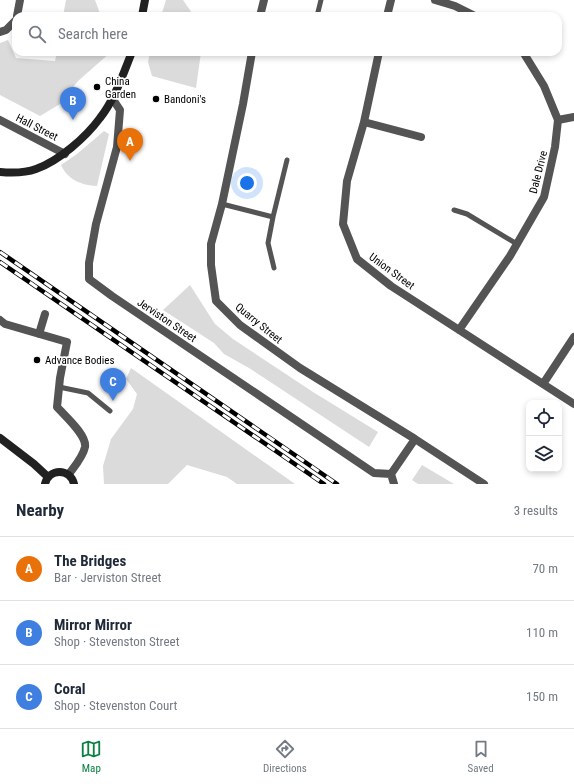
<!DOCTYPE html>
<meta charset="utf-8">
<style>
:root{--surface:#fff;--page:#f6f6f7;--text:#1f2937;--muted:#747a83;--line:#e0e1e3;--accent:#0b8043}
body{margin:0;font-family:"Roboto Condensed",sans-serif;background:var(--page);color:var(--text)}
.controls{position:absolute;right:12px;bottom:12px;display:grid;overflow:hidden;border-radius:8px;box-shadow:0 2px 6px #0003}
.controls button{width:36px;height:36px;display:grid;place-items:center;padding:0;border:0;border-bottom:1px solid var(--line);background:var(--surface);color:var(--text);font:20px sans-serif}
.you{position:absolute;left:247px;top:183px;width:14px;height:14px;margin:-10px;border:3px solid #fff;border-radius:50%;background:#1a73e8;box-shadow:0 0 0 6px #1a73e833}
.badge{display:grid;place-items:center;width:26px;height:26px;border-radius:50%;background:var(--accent);color:#fff;font-size:13px;font-weight:700}
.pin{position:absolute;translate:-50% -33px;filter:drop-shadow(0 1px 2px #0008)}
.pin::after{content:'';position:absolute;top:21px;width:14px;height:12px;background:inherit;clip-path:polygon(0 0,100% 0,50% 100%)}
.list{margin:0;padding:0;list-style:none}
h2{display:flex;justify-content:space-between;align-items:center;height:52px;margin:0;padding:0 16px;font-size:17px}
h2 small{font-size:13px;font-weight:400;color:var(--muted)}
.list li{display:grid;grid-template-columns:26px 1fr auto;gap:12px;align-items:center;box-sizing:border-box;height:64px;padding:0 16px;border-top:1px solid var(--line)}
.list b{display:block;font-size:15px;white-space:nowrap}
.list p{margin:0;font-size:13px;white-space:nowrap;color:var(--muted)}
.list em{font-size:13px;font-style:normal;color:var(--muted)}
.icon{flex:none;width:22px;height:22px;fill:none;stroke:currentColor;stroke-width:2;stroke-linecap:round;stroke-linejoin:round}
.map{position:relative;flex:none;width:574px;height:484px;overflow:hidden}
.search{position:absolute;background:var(--surface);box-shadow:0 2px 6px #0003;left:12px;right:12px;top:12px;height:44px;display:flex;align-items:center;gap:10px;box-sizing:border-box;padding:0 14px;border-radius:12px;color:var(--muted);font-size:15px}
.sheet{height:244px;background:var(--surface)}
nav{display:flex;justify-content:space-around;align-items:center;box-sizing:border-box;height:56px;border-top:1px solid var(--line);background:var(--surface);font-size:11px;color:var(--muted)}
nav a{display:grid;justify-items:center;gap:2px}
nav .on{color:var(--accent)}
.map>svg:first-child{display:block}
.green{fill:#dbdbdb}
.lines{fill:none;stroke-linecap:round;stroke-linejoin:round}
.lane{stroke:#545454;stroke-width:5}
.street{stroke:#545454;stroke-width:8}
.secondary{stroke:#212121;stroke-width:8}
.rail-casing{stroke:#000;stroke-width:4.5}
.rail{stroke:#fff;stroke-width:3;stroke-dasharray:9;stroke-linecap:butt}
.poi-dot{fill:#000;stroke:#fff;stroke-width:1.5}
.labels{text-anchor:middle;stroke-width:3.5;stroke-linejoin:round;paint-order:stroke}
.poi-label{font-size:11px;fill:#000;stroke:#fff;text-anchor:start}
.street-label{font-size:11px;fill:#000;stroke:#fff}
</style>
<div class="map">
<svg width="574" height="484" viewBox="0 0 574 484">
<rect width="100%" height="100%" fill="#fff"/>
<path class="green" d="M66,0H95L101,16H63Z
M166,0H183L194,16H161Z
M8,40L16,58L55,61L57,52H111L78,81L60,104L40,116L0,95V43Z
M150,52H201L196,88L152,76L148,62Z
M104,131L109,134L97,186C81,185 68,180 61,165L77,154Z
M190,285L215,324L233,339L313,392L378,432L369,447L249,368L224,354L214,343L163,310Z
M131,368L295,484H237L227,477L187,465L168,484H104L103,466L111,439L133,409L137,394L126,379Z
M422,465L454,484H418L412,480Z"/>
<g class="lines">
<path class="lane" d="M317,16L321,0
M222,204L273,217
M454,210L467,214L517,244
M274,268L268,243L273,217L287,160
M59,387L88,393L110,411"/>
<path class="street" d="M435,0L455,6L475,16
M17,16L20,0
M260,16L264,0
M387,16L391,0
M0,32L6,30L16,20
M252,52L243,104L222,204L211,244V265L216,301L240,325L300,368L415,439L484,484
M379,52L364,122L347,181L343,224L357,259L391,286L574,404
M112,98L120,110L117,147L96,224L89,263V279L112,296L374,473L391,474L394,484
M0,120L65,154
M558,120L574,117
M364,122L421,137
M0,320L5,324L67,342L60,378L57,407C65,416 87,435 85,447C83,457 74,467 69,474
M459,330L510,256L544,197L555,147L558,120L544,86L523,52
M39,334L45,314
M543,384L574,337
M391,474L415,439"/>
<path class="secondary" d="M142,16L145,0
M0,172C11,173 25,173 36,169C59,161 86,137 100,118C115,99 123,74 132,52
M0,438L34,464L48,477
M45,484C49,468 70,468 74,484"/>
<defs>
<path id="rail" d="M0,252L337,484
M0,262L324,484"/>
</defs>
<use href="#rail" class="rail-casing"/>
<use href="#rail" class="rail"/>
</g>
<g class="poi-dot">
<circle cx="97" cy="87" r="4"/>
<circle cx="156" cy="99" r="4"/>
<circle cx="37" cy="360" r="4"/>
</g>
<g class="labels">
<g class="poi-label">
<text x="105" y="85">China<tspan x="105" dy="13">Garden</tspan></text>
<text x="164" y="103">Bandoni's</text>
<text x="45" y="364">Advance Bodies</text>
</g>
<g class="street-label">
<text transform="translate(37 127) rotate(27)" y="4">Hall Street</text>
<text transform="translate(538 172) rotate(-76)" y="4">Dale Drive</text>
<text transform="translate(392 271) rotate(36)" y="4">Union Street</text>
<text transform="translate(167 320) rotate(34)" y="4">Jerviston Street</text>
<text transform="translate(259 323) rotate(39)" y="4">Quarry Street</text>
</g>
</g>
</svg>
<div class="controls">
<button><svg class="icon" aria-label="locate" viewBox="0 0 24 24"><circle cx="12" cy="12" r="6"/><path d="M12 2v4M12 18v4M2 12h4M18 12h4"/></svg></button>
<button><svg class="icon" aria-label="layers" viewBox="0 0 24 24"><path d="M12 4l9 5-9 5-9-5zM3 14l9 5 9-5"/></svg></button>
</div>
<div class="you"></div>
<div class="pin badge" style="left:130px;top:161px;background:#e8710a">A</div>
<div class="pin badge" style="left:73px;top:120px;background:#3f7fe0">B</div>
<div class="pin badge" style="left:113px;top:401px;background:#3f7fe0">C</div>
<div class="search"><svg class="icon" aria-label="search" viewBox="0 0 24 24"><circle cx="10" cy="10" r="6"/><path d="M15 15l6 6"/></svg>Search here</div>
</div>
<section class="sheet">
<h2>Nearby<small>3 results</small></h2>
<ul class="list">
<li><span class="badge" style="background:#e8710a">A</span><div><b>The Bridges</b><p>Bar · Jerviston Street</p></div><em>70 m</em></li>
<li><span class="badge" style="background:#3f7fe0">B</span><div><b>Mirror Mirror</b><p>Shop · Stevenston Street</p></div><em>110 m</em></li>
<li><span class="badge" style="background:#3f7fe0">C</span><div><b>Coral</b><p>Shop · Stevenston Court</p></div><em>150 m</em></li>
</ul>
</section>
<nav>
<a class="on"><svg class="icon" aria-label="map" viewBox="0 0 24 24"><path d="M3 6l6-2 6 2 6-2v14l-6 2-6-2-6 2zM9 4v14M15 6v14"/></svg>Map</a>
<a><svg class="icon" aria-label="directions" viewBox="0 0 24 24"><path d="M12 3l9 9-9 9-9-9zM9 14v-3h6M13 9l2 2-2 2"/></svg>Directions</a>
<a><svg class="icon" aria-label="saved" viewBox="0 0 24 24"><path d="M7 4h10v16l-5-4-5 4z"/></svg>Saved</a>
</nav>
